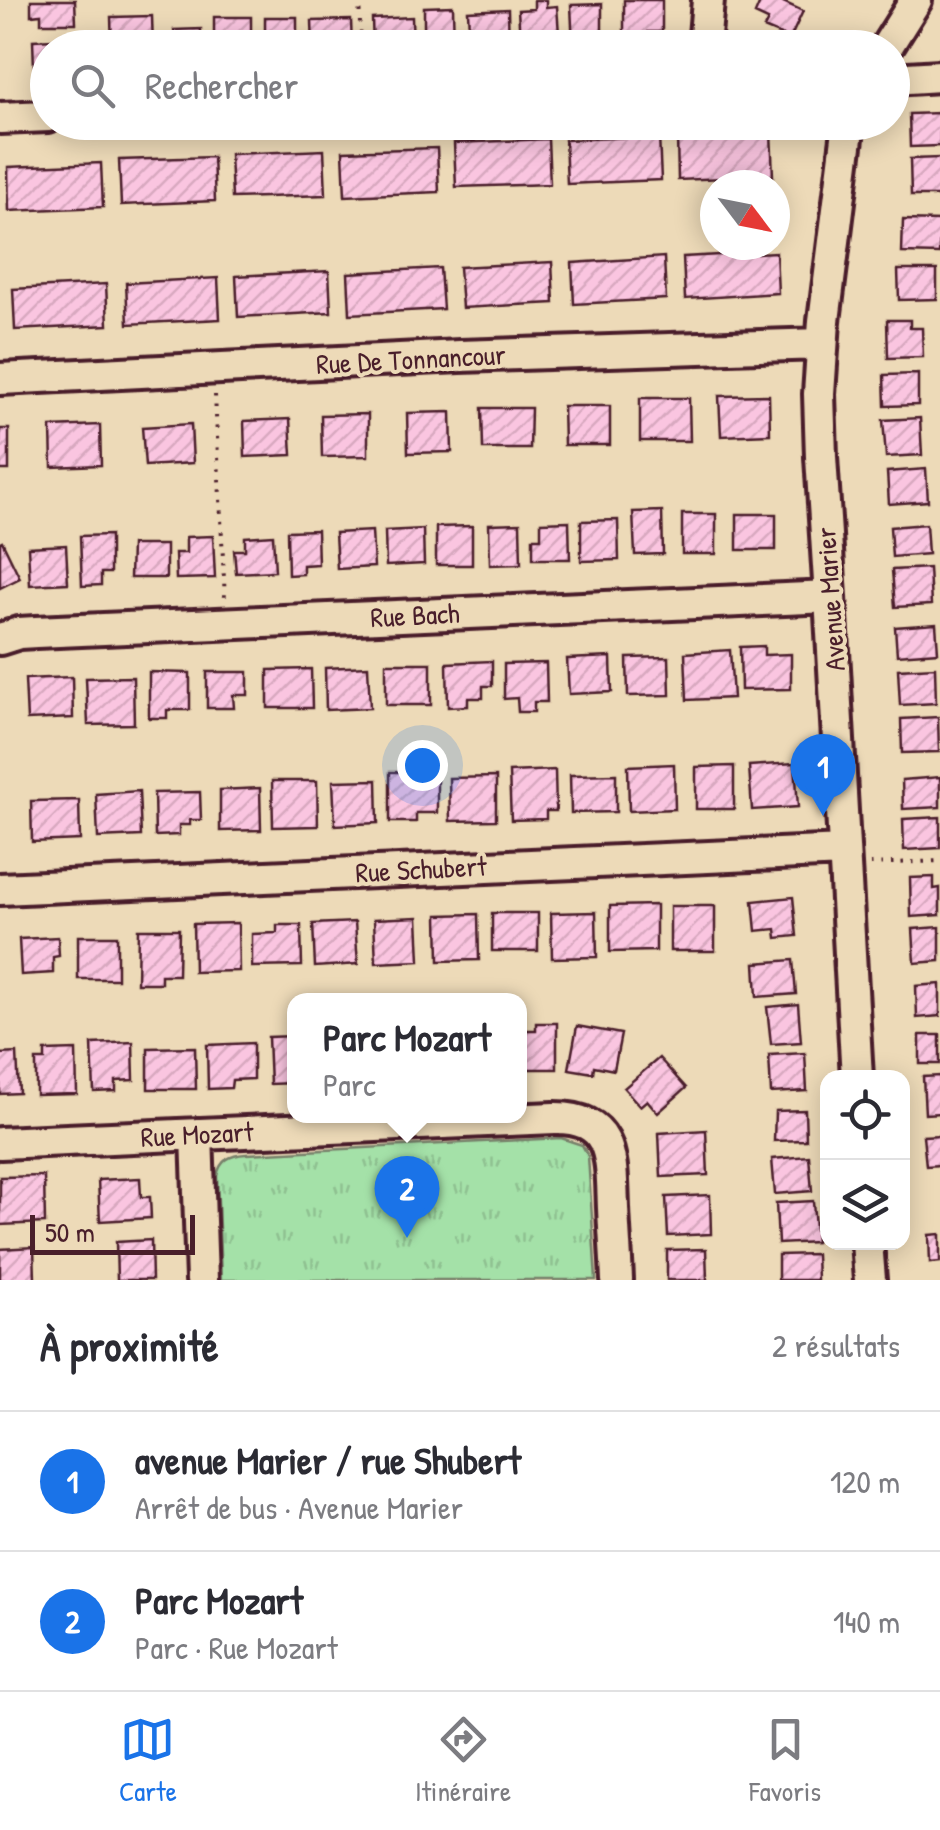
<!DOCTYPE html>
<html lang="fr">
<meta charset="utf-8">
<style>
:root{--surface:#fff;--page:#f7f7f7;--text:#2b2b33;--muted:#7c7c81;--line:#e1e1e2;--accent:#1a73e8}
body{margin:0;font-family:"Patrick Hand",sans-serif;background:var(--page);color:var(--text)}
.controls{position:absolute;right:30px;bottom:30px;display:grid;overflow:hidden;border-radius:20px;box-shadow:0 5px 25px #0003}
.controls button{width:90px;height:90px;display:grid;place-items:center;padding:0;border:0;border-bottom:2px solid var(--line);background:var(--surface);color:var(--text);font:50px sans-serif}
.compass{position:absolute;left:700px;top:170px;width:90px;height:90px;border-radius:50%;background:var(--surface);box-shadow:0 5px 25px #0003;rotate:122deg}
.scale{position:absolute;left:30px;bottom:25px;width:165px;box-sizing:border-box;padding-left:10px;border:5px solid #4a1f2b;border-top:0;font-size:28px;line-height:35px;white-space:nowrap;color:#4a1f2b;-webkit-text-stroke:8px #eddab8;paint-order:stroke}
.you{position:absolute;left:422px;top:765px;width:35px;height:35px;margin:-25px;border:8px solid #fff;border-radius:50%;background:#1a73e8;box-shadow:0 0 0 15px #1a73e833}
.badge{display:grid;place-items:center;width:65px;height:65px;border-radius:50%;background:var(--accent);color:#fff;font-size:32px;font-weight:700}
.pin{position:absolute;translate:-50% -82px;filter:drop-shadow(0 2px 5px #0008)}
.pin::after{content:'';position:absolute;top:52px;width:35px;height:30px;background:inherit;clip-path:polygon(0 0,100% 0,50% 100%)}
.popup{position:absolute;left:287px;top:993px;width:240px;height:130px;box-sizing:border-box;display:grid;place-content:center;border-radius:20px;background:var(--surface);filter:drop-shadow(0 2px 8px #0005);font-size:32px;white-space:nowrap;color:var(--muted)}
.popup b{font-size:38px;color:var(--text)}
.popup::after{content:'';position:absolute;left:50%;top:100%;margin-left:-20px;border:20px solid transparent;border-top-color:var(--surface)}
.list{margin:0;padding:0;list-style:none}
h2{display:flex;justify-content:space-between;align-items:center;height:130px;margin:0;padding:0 40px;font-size:42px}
h2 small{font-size:32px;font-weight:400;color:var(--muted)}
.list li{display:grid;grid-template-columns:65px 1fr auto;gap:30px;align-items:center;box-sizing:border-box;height:140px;padding:0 40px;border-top:2px solid var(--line)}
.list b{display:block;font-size:38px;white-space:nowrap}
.list p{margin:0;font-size:32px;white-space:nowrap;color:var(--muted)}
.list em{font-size:32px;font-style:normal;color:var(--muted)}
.icon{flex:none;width:55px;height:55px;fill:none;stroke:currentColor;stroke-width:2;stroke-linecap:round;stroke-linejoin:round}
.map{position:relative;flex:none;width:940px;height:1280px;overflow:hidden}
.search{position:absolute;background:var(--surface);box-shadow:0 5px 25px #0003;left:30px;right:30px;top:30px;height:110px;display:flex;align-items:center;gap:25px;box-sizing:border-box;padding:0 35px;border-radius:55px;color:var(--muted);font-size:38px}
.sheet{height:410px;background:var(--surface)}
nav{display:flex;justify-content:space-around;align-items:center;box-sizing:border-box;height:140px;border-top:2px solid var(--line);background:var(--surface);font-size:28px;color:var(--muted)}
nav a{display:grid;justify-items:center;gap:5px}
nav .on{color:var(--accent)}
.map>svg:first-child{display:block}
.park{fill:url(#park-tufts);stroke:#77806a;stroke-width:2.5}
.building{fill:url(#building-hatch);stroke:#4a1f2b;stroke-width:2.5}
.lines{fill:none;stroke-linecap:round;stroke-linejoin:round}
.minor-casing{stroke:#4a1f2b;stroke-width:38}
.path{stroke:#4a1f2b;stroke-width:4;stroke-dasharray:2.5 8;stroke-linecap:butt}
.minor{stroke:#eddab8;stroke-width:30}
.labels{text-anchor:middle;stroke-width:8;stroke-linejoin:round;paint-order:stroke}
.street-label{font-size:28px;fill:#4a1f2b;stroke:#eddab8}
</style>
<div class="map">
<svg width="940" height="1280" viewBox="0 0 940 1280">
<defs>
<pattern id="park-tufts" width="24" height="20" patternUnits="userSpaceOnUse" patternTransform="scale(2.5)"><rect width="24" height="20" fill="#a4e1a8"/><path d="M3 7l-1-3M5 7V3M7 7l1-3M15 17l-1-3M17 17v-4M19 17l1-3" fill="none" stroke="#8fc191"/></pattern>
<pattern id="building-hatch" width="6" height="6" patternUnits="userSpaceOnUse" patternTransform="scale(2.5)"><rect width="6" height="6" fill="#fac5e0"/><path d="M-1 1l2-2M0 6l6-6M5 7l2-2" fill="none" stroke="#d8a9c0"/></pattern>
</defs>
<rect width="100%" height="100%" fill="#eddab8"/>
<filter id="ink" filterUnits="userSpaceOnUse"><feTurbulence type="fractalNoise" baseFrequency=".01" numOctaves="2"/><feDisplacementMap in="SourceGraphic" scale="20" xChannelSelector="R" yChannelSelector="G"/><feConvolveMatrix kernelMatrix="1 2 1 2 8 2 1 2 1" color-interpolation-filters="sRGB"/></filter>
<g filter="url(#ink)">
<path class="park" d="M561,1138L582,1145L588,1156L596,1280H221L217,1176C220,1160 230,1155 246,1154Z"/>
<path class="building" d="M31,0H75L76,23H41V14L31,15Z
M534,0H546V7L557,6L560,48H531L530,38L520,39L518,10L534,9Z
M624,0H662V32H648V46H624Z
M761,0H779L803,11L790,39L764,28L768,20L755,14Z
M602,4V33H590L591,48H573L571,5Z
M453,6L454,48H424V7Z
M508,9L509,48H470L468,11Z
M152,16L153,48H112L111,17Z
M214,17H251V48H214Z
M265,17H297V48H265Z
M412,17L413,48H373L372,19Z
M351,20L352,48H313L312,21Z
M201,29V48H164V41H175L174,30Z
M77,38V48H48V67L34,68L33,40Z
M940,113V146L910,147L909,114Z
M771,132L773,176L678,180L677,136Z
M659,136L661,180L567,184L565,140Z
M548,139L550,184L456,187L454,143Z
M437,148L439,192L345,196L343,151Z
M324,150L326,195L232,198L230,154Z
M213,157L215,201L121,205L119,160Z
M940,158V196H911L910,159Z
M101,163L103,207L9,211L8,167Z
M903,220L940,221L939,254L902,253Z
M776,252L778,293L685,299L683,257Z
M664,257L666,299L574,304L572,263Z
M552,262L554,303L462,308L459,267Z
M440,268L443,309L350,314L348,273Z
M898,270H937V299L899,300Z
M329,271L331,312L238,317L236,276Z
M218,278L220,319L128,324L126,283Z
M106,284L108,325L15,330L13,289Z
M887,320H910V328H922L923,357L888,358Z
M918,374V405L885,406L884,375Z
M769,395L770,434L721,436L719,396Z
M640,398H689L690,441H640Z
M563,406H610V445H564Z
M482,408H531L530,449H483Z
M451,412L452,452L408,453L407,413Z
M368,414V456L322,457L321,415Z
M920,418L922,455L886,457L883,420Z
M290,419L292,455L245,457L244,421Z
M191,424L193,463L145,466L142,427Z
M100,425L101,465L52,467L51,427Z
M0,429H9V470H0Z
M926,469L928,501L889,504L887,472Z
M662,511L663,554L635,555L633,512Z
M682,514H716V554H682Z
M737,514H776V550H737Z
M618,520L619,560L581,561V521Z
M569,521L570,559H533V538H541V522Z
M520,523L521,564L490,565L489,524Z
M926,524L928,554L892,557L890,527Z
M472,526V565H436V527Z
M423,529L424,564L386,566L385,531Z
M317,530L318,564L303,565V574L288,575L287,531Z
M372,531L374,567L337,569L335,533Z
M110,535V573H101V585L82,586L80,536Z
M273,535L275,571L236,573L234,550H245V537Z
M213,536L215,578L176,579L175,553H186V537Z
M2,541L20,578L0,588V542Z
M66,545L68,583L30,585L28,547Z
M131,545H166V578H130Z
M929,568L931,605L895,607L892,570Z
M936,624L938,652L897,655L895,627Z
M764,646V655L791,654V689L741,690L740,647Z
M730,650L733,698L687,700L685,653Z
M611,657L612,692L569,694L567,659Z
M669,657L670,695L628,696L627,658Z
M492,661V686H483V698H468V706L448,707L447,663Z
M386,663H431V705H386Z
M546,663L547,702H534V712H518L517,698L504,699V664Z
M368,666L370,708L326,710L325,668Z
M935,667L936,703L900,705L898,669Z
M311,669L312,708H268V670Z
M149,672L190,673V710H167V718H149Z
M207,672H248V695H233L234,708H207Z
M72,677L73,718L27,720L25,679Z
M133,677L134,724L88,725L86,678Z
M938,717L939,752L902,753L901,719Z
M795,763L798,807L752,810L749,766Z
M674,764L675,809L629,811L628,766Z
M734,766V809H696V767Z
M555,770L556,811H546V819L511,820L509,772Z
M390,772H437V813H416V822H390Z
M616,774V812L571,813L570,775Z
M496,777V820L450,821L449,778Z
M940,777V807L903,809L902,780Z
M377,780L378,823L335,825L333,781Z
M272,781H317L318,826L273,827Z
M260,788L261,830L220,831V790Z
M139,791L141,836L98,838L96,794Z
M200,792L201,820H190V825H179V835L155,836L154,793Z
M79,800L80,840L32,842L31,801Z
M940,817V848L904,850L903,819Z
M934,877V889L940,888V915L911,917L910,878Z
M793,897L797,936L777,938L776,929L756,931L753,901Z
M656,905V951L610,952V906Z
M670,906H715V951H670Z
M596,912L597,957L552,958L551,913Z
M492,913H538V951H492Z
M478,914L479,960L439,961L438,915Z
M418,917L420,961L376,963L374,919Z
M355,922L358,964L315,967L313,924Z
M238,923L239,971L194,972L193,924Z
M277,925H301L302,966L252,967V934L277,933Z
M940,927V961L915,963L913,929Z
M138,929H179L178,975H161V983H137Z
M78,936H117V979H78Z
M58,937L59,956L53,957V973L21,975L19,939Z
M793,960L796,994L757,997L755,963Z
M940,984V1016L917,1018L916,986Z
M798,1004L801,1042L771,1044L767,1007Z
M536,1023H557V1069H520V1030H536Z
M577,1026L621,1034L614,1070L594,1066L593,1073L569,1069Z
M920,1035H940V1064H920Z
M294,1036V1083L270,1084L268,1037Z
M133,1042L134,1080L116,1081V1091L94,1092L92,1044Z
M253,1043V1079L232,1080L231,1088L208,1089L207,1045Z
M195,1047L196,1089H148V1048Z
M76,1050L77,1094L36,1095V1060H45V1051Z
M17,1053L19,1093L0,1094V1054Z
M805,1053L807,1091L771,1093L769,1055Z
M659,1058L686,1088L658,1113L647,1100L640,1106L624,1088Z
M940,1076V1113L925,1114L923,1077Z
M805,1110L806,1140L774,1141L775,1111Z
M706,1130L708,1175L661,1177L659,1133Z
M940,1135V1165L926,1166L923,1136Z
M809,1156L812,1191L775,1194L772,1159Z
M44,1176L45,1223L0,1225V1177Z
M140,1178L141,1197H150L151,1218L100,1221L98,1180Z
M710,1195L711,1234L668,1236L666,1197Z
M813,1201L816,1242L778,1244L776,1203Z
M940,1234V1262L930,1263L929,1235Z
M151,1240L152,1280H117L116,1242Z
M34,1247L35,1280H0V1249Z
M706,1249L707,1280H667V1250Z
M816,1254L817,1280H778V1255Z"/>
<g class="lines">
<defs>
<path id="minor" d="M704,48L708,0
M886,48L916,0
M892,79L940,76
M0,118L48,116
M849,122L824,321L819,394L821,457L830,597L857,1078
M0,379L460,356L822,344
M0,639L19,633L36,632L830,597
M0,889L843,851
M197,1134L202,1280
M0,1143L554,1118C616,1117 611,1162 613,1208C614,1232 616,1256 617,1280
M867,1242L870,1280"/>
</defs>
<use href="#minor" class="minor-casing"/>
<path class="path" d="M359,0L361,48
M215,395L225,600
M870,864L940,861"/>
<use href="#minor" class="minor"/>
</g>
</g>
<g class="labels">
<g class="street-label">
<text transform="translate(411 359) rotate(-3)" y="10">Rue De Tonnancour</text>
<text transform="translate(830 599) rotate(-94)" y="10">Avenue Marier</text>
<text transform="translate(415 615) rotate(-3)" y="10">Rue Bach</text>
<text transform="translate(421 869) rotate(-3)" y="10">Rue Schubert</text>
<text transform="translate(197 1134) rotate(-3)" y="10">Rue Mozart</text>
</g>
</g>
</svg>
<div class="controls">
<button><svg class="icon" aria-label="locate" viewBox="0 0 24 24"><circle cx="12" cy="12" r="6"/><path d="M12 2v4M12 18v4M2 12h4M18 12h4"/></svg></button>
<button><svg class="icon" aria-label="layers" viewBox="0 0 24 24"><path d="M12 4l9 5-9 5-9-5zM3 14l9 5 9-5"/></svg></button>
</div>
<svg class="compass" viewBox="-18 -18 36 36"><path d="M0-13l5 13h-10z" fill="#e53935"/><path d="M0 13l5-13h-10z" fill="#7c7c81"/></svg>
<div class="scale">50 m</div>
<div class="you"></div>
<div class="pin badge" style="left:823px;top:816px">1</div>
<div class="pin badge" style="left:407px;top:1238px">2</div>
<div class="popup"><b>Parc Mozart</b>Parc</div>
<div class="search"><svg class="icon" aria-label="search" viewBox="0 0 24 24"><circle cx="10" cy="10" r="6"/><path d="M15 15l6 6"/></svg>Rechercher</div>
</div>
<section class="sheet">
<h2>À proximité<small>2 résultats</small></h2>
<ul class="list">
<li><span class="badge">1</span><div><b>avenue Marier / rue Shubert</b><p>Arrêt de bus · Avenue Marier</p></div><em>120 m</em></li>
<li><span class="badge">2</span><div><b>Parc Mozart</b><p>Parc · Rue Mozart</p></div><em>140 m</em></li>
</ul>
</section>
<nav>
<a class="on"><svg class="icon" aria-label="map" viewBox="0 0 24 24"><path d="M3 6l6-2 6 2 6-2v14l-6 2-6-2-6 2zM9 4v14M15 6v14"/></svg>Carte</a>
<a><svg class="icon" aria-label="directions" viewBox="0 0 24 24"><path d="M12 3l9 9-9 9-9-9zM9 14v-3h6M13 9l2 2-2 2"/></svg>Itinéraire</a>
<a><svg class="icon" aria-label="saved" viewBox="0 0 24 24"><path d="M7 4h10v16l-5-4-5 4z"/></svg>Favoris</a>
</nav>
